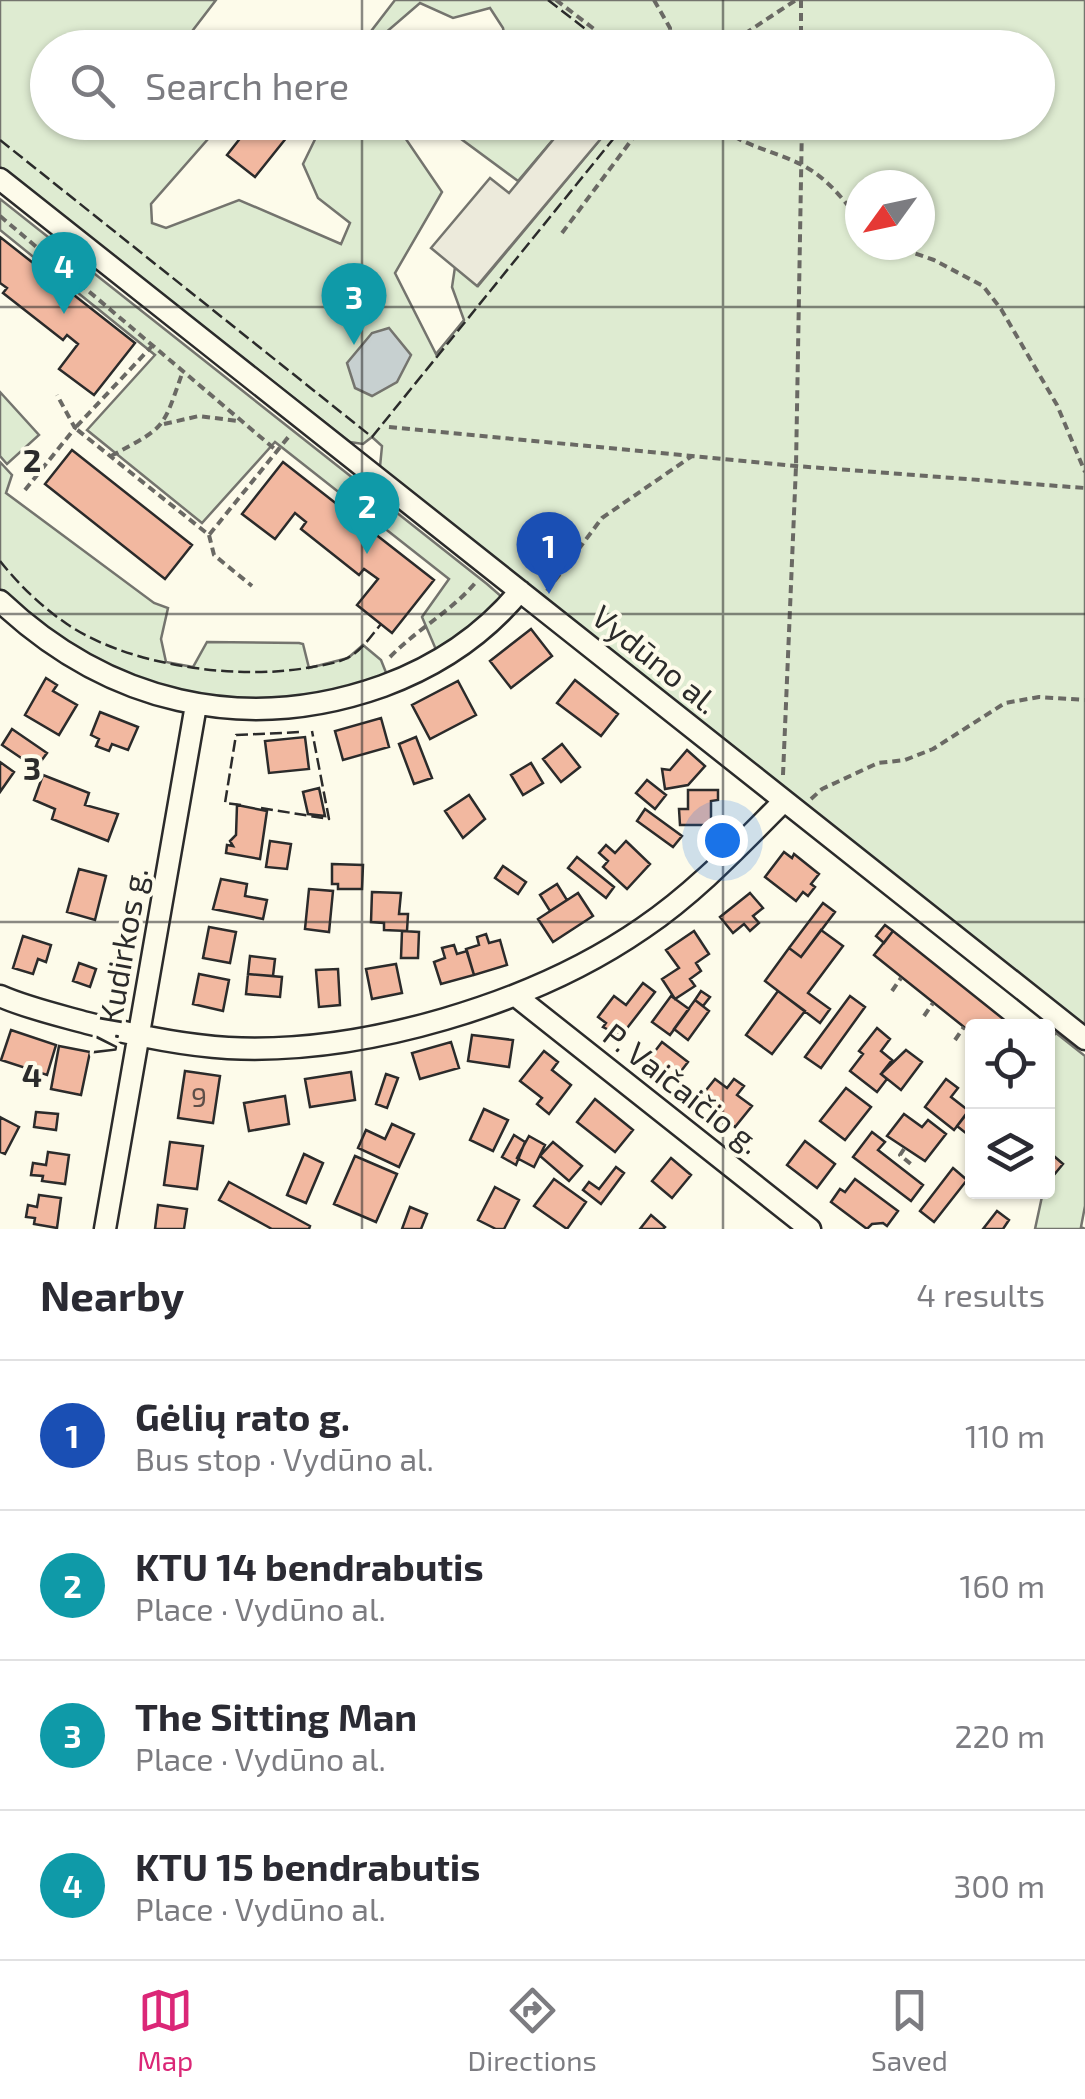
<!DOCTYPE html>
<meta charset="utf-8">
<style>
:root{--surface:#fff;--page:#f2f2f3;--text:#2b2b33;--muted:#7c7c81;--line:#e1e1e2;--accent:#db2777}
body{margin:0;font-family:"Exo 2",sans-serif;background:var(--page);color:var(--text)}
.controls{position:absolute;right:30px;bottom:30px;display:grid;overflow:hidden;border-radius:10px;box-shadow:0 2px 8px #0004}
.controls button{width:90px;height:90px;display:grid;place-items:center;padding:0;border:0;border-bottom:2px solid var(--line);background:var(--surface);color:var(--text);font:50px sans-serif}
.compass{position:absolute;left:845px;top:170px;width:90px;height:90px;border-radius:50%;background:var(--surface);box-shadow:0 2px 8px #0004;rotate:237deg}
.you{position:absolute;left:722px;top:840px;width:35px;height:35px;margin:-25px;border:8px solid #fff;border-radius:50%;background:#1a73e8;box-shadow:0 0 0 15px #1a73e833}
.badge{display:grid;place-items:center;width:65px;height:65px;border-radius:50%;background:var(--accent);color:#fff;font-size:32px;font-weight:700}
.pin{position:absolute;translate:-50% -82px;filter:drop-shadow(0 2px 5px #0008)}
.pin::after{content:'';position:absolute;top:52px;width:35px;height:30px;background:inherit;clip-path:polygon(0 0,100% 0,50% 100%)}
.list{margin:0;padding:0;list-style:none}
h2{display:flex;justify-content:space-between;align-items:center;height:130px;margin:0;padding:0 40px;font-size:42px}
h2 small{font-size:32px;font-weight:400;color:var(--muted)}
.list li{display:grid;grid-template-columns:65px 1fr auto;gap:30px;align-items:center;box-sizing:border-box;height:150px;padding:0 40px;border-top:2px solid var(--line)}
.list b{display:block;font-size:38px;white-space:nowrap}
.list p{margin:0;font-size:32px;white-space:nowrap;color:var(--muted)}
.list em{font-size:32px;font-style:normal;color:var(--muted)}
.icon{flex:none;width:55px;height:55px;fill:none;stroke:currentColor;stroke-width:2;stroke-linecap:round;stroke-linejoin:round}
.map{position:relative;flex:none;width:1085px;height:1229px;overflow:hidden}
.search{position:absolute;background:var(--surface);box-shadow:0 2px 8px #0004;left:30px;right:30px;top:30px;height:110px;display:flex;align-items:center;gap:25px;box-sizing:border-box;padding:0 35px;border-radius:55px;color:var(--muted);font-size:38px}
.sheet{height:730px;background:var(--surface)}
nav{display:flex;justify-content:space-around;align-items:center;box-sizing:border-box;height:140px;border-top:2px solid var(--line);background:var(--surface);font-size:28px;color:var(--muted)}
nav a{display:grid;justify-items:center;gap:5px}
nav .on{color:var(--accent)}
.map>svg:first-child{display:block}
.green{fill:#deebd1;stroke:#74746e;stroke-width:2.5;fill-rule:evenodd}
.parking{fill:#eceadb;stroke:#74746e;stroke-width:2.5}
.water{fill:#c7d0d0;stroke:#74746e;stroke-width:2.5}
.building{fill:#f2b8a0;stroke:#2b2b2b;stroke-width:2.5}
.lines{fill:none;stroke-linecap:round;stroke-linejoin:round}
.minor-casing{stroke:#2b2b2b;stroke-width:25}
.path{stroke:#6a6964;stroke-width:4;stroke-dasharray:8 5;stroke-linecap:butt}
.minor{stroke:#fdfbea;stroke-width:20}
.fence{stroke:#2b2b2b;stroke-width:2.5;stroke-dasharray:12 5;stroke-linecap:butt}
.grid{fill:none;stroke:#2b2b2b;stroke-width:2.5;stroke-opacity:0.55}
.labels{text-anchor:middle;stroke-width:8;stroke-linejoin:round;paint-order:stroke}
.number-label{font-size:28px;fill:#5d4e48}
.street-label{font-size:32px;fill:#2b2b2b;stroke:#fdfbea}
.grid-label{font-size:32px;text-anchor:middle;font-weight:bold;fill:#2b2b2b;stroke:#fdfbea;stroke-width:8;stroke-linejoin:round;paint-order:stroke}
</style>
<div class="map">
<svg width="1085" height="1229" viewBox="0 0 1085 1229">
<rect width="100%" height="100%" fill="#fdfbea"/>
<path class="green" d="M0,0H216L180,47L48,48V122L194,123L215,131L151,204L152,223L166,228L239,200L341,244L350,223L318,198L303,164L323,123H395L442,192L395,273L436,354L464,320L452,287L455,267L478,286L614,123L1038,122V48L440,47L452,34L506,43L503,28L490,8L453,18L420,3L369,47L362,43L395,0H1085V1026L380,467L382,446L372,437L363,444L350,442L0,167ZM860,185H920V245H860Z
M452,123H567L518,181L453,133Z
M0,199L487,584L502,597L461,637L437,652L422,617L449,579L275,442L202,523L87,430L155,355L0,230Z
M0,392L39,435L7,464L0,456Z
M0,462L12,475L6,493L154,603L168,608L161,639L166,662L193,667L207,642L299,643L303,644L309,668L348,658L363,645L381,660L387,675L313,698L210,700L150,685L91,659L11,602L0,590Z
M1056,1033L1085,1056V1206L1081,1227L1085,1229H1035L1043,1192H1048V1182L1062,1164L1048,1151L1052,1143L1048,1138V1042Z"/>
<path class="parking" d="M567,123H614L477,286L431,248L490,178L509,193Z"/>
<path class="water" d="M389,328L411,355L397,382L372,396L355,388L347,363L372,333Z"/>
<path class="building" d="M253,122H299L255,177L227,155Z
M0,237L135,343L94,395L59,369L78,344L67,335L63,340L3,293L7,288L0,283Z
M72,450L192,545L165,579L45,484Z
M283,462L434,580L392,633L357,605L378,579L364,569L359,575L301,529L306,522L295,513L275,539L242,514Z
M531,629L552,656L511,688L490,661Z
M46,678L57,685L53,691L77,705L59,735L25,715Z
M575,680L618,714L601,736L557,703Z
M458,681L476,715L430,739L412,705Z
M100,712L138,727L128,750L112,744L109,751L96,746L99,739L91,735Z
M381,718L389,747L343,760L335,731Z
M12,729L47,753L36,768L2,745Z
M305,737L309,769L269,773L265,741Z
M416,737L432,778L414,784L399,744Z
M562,744L580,767L561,782L543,759Z
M687,750L705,766L688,785L665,789L662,769L670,770Z
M0,762L14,772L0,792Z
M531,763L543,783L523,795L511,775Z
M43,775L89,793L85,805L118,814L108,841L52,819L55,809L34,800Z
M647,780L666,795L655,809L636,793Z
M319,788L325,816L308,814L303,792Z
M688,790H718V800L711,801V825H680L679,809H688Z
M469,795L485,819L463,838L445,811Z
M237,805L267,811L260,859L226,853L227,845L233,846L230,841L236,835Z
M645,809L682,836L673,847L637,821Z
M270,841L291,844L287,869L266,867Z
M626,841L650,864L627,889L603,867L608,861L599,853L606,845L615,853Z
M784,852L792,858L794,854L819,874L811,884L815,887L808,896L803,892L796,901L765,877Z
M577,857L614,887L606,898L568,868Z
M332,864L363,865L362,889H338V884H332Z
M503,866L526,882L518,894L495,878Z
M79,869L106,876L95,920L67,912Z
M221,879L247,884L245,896L267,900L263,919L213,909Z
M557,884L567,900L550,911L540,895Z
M309,889L333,891L329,932L305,929Z
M372,892L401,893L399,914H408L407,931L384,930V923L371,922Z
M578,893L593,916L553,942L538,919Z
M750,893L763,908L753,916L759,923L750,931L744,924L733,933L720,917Z
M823,903L835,912L801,957L789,948Z
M885,925L893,931L884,943L876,936Z
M209,927L236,932L230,963L203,958Z
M821,930L843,946L808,993L830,1009L820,1023L765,981L789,948L801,957Z
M402,931L419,932L418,958H401Z
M694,931L709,954L696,963L701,971L690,979L695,986L675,999L662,979L679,968L666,950Z
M893,931L1012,1026H972V1034L964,1027L874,955Z
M486,934L489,943L500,940L507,965L474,975L466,949L479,945L477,937Z
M23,936L51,945L46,962L38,959L33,974L13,968Z
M454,945L457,954L467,951L474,975L441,984L434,962L445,958L442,948Z
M250,956L275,959L273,976L248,974Z
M79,963L96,969L90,987L73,981Z
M396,964L402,993L372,999L366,969Z
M338,969L340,1005L319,1007L316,970Z
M199,974L229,980L223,1011L193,1004Z
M248,974L282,977L280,997L246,994Z
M643,983L655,992L621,1036L603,1027L606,1023L598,1017L614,996L626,1005Z
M701,991L710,997L703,1006L695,1000Z
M778,991L805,1011L772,1054L746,1035Z
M671,996L689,1009L670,1035L652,1022Z
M850,996L865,1007L821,1068L805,1057Z
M695,1000L709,1011L688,1040L674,1029Z
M877,1028L890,1039L881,1051L892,1060L881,1074L887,1079L877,1092L850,1071L863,1054L859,1051Z
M11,1030L56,1045L47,1075L1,1060Z
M472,1035L513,1040L509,1067L468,1061Z
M451,1042L459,1068L420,1079L412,1053Z
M662,1042L688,1062L675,1079L649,1059Z
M59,1046L90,1052L81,1095L51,1089Z
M906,1050L922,1062L901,1090L881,1074Z
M544,1051L558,1062L552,1070L571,1085L549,1114L537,1104L542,1098L520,1081Z
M185,1071L220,1076L213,1123L178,1118Z
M351,1072L355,1100L310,1107L305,1079Z
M386,1074L398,1078L387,1108L376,1104Z
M715,1079L727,1088L734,1079L744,1086L737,1095L752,1106L735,1127L699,1099Z
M946,1079L958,1088L951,1097L969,1111L954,1130L925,1107Z
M846,1088L871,1107L845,1140L820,1121Z
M285,1096L289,1124L249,1131L244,1103Z
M595,1099L633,1130L615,1152L577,1122Z
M972,1106V1138L957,1126Z
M484,1109L508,1120L493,1151L470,1140Z
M36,1112L58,1114L56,1130L34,1127Z
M904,1114L922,1127L928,1120L946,1134L925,1161L887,1136Z
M0,1117L19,1127L5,1154L0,1152Z
M392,1124L414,1134L399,1167L358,1148L366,1130L385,1139Z
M872,1132L885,1142L878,1150L923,1185L911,1201L853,1157Z
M514,1135L525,1142L516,1165L502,1157Z
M529,1136L545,1145L534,1167L517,1158Z
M805,1141L835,1164L817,1188L787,1165Z
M170,1142L203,1146L197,1189L164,1185Z
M553,1142L582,1166L569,1181L540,1156Z
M1048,1151L1063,1164L1048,1182Z
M48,1152L69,1155L65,1184L42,1181L43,1176L31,1175L33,1163L46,1165Z
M304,1154L323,1163L306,1203L287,1195Z
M355,1156L397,1174L376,1222L334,1204Z
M671,1158L691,1175L672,1198L652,1181Z
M616,1167L624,1173L601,1204L583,1190L589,1182L599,1189Z
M953,1168L967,1180L934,1222L920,1211Z
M554,1179L586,1202L567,1229L534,1206Z
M855,1179L898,1211L887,1226L883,1223L872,1224L867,1229L831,1202L840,1189L845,1192Z
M229,1182L310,1226L309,1229H272L219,1200Z
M495,1187L519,1200L504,1229H496L478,1220Z
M39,1195L61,1198L57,1228L34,1224L35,1218L26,1217L28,1205L37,1207Z
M158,1205L187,1209L184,1229H155Z
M410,1207L427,1214L421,1229H402Z
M997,1211L1009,1220L1003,1229H983Z
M651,1215L665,1227L663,1229H640Z"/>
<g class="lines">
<defs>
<path id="minor" d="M0,179L1085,1039
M0,601C107,702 243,736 383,686C437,666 483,636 520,591
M0,996C27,1008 58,1015 87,1023C133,1035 180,1045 228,1048C362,1055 533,1004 643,928C695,893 739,846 783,802
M516,996L810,1229
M105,1229L196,705"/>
</defs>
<use href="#minor" class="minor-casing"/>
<path class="path" d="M556,0L619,48
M654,0L670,28L671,48
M801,0V48
M723,48L796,0
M713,122C742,147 774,150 804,166C829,180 843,199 860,221
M0,216L277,451
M562,233L645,122
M891,245L934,260L983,286L1001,309L1057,405L1085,472
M153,345L75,428L209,535L290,435
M164,424L199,416L238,421
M389,427L796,466L1085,488
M111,456C167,426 162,430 183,371
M25,490L75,428L57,395
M209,535L214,555L252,586
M547,591L602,518L692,456
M390,657C417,629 452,611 476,582
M783,775L796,466L802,122
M811,799L822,789L878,763L905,760L933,749L1005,703L1039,697L1085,700
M892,991L901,978
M924,1016L933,1003
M955,1040L964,1027
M904,1149L900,1155L912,1165"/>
<use href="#minor" class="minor"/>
<path class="fence" d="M548,0L610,48
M0,140L372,437L627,122
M0,561C19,585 42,607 67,624C128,666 240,681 312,667C323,665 339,663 349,657C362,650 372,635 381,624
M241,805L225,803L236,735L301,732
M261,808L329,819L312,731"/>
</g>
<path class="grid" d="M362,0V48M723,0V48M362,122V1229M723,122V1229M0,307H1085M0,614H1085M0,922H1085"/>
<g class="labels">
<g class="number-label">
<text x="199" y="1107">9</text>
</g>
<g class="street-label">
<text transform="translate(655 660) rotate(39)" y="11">Vydūno al.</text>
<text transform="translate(121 962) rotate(-80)" y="11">V. Kudirkos g.</text>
<text transform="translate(682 1089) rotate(38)" y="11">P. Vaičaičio g.</text>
</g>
</g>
<g class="grid-label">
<text x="32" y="472">2</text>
<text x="32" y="780">3</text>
<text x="32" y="1087">4</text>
</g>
</svg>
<div class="controls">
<button><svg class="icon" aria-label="locate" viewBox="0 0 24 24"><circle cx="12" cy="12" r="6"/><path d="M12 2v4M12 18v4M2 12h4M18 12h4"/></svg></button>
<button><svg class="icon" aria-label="layers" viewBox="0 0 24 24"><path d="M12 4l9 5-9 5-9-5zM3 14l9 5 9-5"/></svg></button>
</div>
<svg class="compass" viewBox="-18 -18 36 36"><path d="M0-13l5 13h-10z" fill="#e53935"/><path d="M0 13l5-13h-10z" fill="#7c7c81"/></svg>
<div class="you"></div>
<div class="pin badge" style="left:549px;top:594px;background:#1a4fb4">1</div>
<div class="pin badge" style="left:367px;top:554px;background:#0f9aa8">2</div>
<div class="pin badge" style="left:354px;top:345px;background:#0f9aa8">3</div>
<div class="pin badge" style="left:64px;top:314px;background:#0f9aa8">4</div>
<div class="search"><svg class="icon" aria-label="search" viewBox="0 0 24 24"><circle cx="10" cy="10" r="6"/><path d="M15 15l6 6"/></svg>Search here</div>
</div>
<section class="sheet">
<h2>Nearby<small>4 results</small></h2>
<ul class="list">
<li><span class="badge" style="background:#1a4fb4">1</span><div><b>Gėlių rato g.</b><p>Bus stop · Vydūno al.</p></div><em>110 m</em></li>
<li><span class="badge" style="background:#0f9aa8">2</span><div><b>KTU 14 bendrabutis</b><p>Place · Vydūno al.</p></div><em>160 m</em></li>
<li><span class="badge" style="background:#0f9aa8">3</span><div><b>The Sitting Man</b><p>Place · Vydūno al.</p></div><em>220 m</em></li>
<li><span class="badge" style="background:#0f9aa8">4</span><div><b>KTU 15 bendrabutis</b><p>Place · Vydūno al.</p></div><em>300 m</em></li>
</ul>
</section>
<nav>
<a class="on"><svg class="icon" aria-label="map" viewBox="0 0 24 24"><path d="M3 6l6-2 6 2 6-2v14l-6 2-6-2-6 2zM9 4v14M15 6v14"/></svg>Map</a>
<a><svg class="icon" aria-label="directions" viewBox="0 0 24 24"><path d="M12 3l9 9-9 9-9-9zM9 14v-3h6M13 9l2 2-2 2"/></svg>Directions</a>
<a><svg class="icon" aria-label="saved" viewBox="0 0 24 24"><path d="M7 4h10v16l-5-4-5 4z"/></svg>Saved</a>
</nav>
